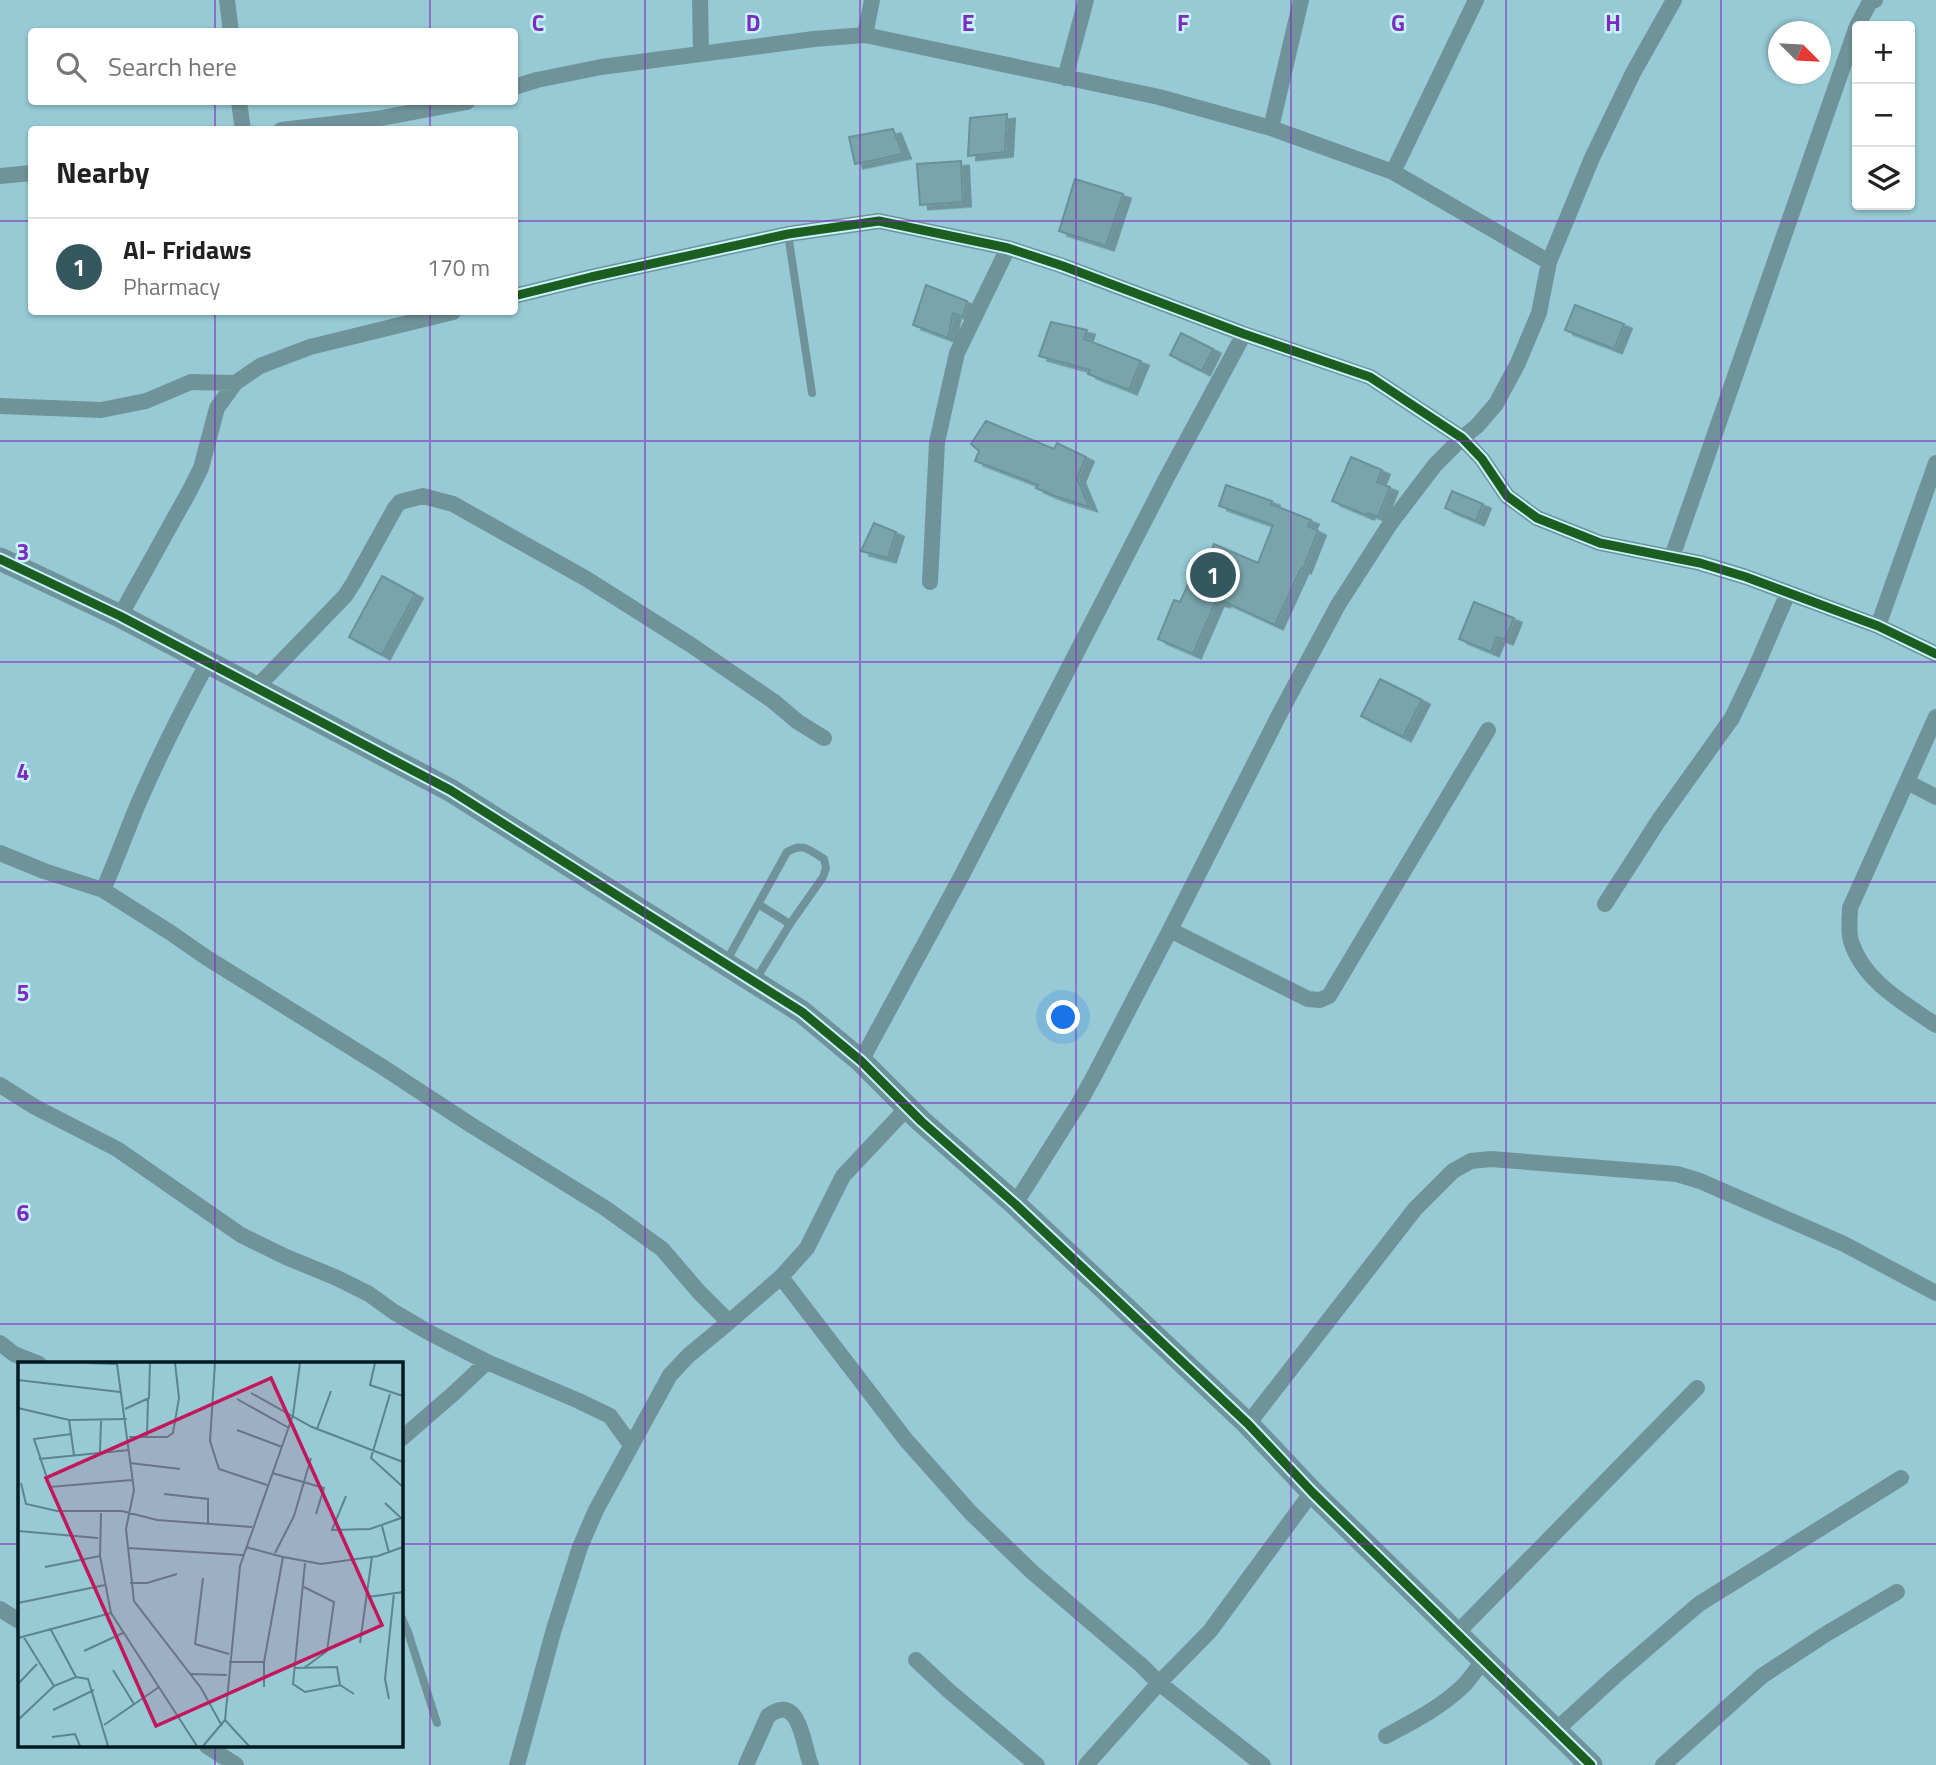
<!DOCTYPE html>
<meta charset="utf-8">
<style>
:root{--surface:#fff;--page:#f6f6f6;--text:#222;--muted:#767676;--line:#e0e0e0;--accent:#355860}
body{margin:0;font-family:"Titillium Web",sans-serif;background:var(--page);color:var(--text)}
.controls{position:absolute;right:21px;top:21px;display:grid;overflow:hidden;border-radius:7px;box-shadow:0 2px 5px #0004}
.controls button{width:63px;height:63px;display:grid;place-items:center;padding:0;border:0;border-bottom:2px solid var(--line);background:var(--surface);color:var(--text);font:35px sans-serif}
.compass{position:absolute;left:1768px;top:21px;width:63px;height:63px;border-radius:50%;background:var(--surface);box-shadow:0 2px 5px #0004;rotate:114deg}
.you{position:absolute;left:1064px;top:1018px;width:24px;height:24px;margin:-18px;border:5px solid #fff;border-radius:50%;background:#1a73e8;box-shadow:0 0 0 10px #1a73e833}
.badge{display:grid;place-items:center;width:46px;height:46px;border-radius:50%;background:var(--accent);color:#fff;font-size:23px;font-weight:700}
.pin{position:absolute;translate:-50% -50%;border:4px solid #fff;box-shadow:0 2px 7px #0006}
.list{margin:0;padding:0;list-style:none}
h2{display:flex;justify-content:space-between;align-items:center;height:91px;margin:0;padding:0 28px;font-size:30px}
h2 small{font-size:23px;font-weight:400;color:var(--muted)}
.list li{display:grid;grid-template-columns:46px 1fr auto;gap:21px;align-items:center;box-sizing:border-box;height:98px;padding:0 28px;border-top:2px solid var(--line)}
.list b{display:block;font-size:26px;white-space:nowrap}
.list p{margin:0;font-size:23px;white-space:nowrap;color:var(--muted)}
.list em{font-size:23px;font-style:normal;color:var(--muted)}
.icon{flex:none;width:38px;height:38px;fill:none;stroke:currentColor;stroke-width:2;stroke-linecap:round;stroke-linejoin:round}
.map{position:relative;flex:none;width:1936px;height:1765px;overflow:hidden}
.search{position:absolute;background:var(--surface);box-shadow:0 2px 5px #0004;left:28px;top:28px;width:490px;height:77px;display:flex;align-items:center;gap:18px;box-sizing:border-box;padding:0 24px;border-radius:7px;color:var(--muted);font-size:26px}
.panel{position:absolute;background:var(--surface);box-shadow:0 2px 5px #0004;left:28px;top:126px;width:490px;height:189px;border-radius:7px}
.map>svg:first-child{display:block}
.building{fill:#7aa4ac;stroke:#6b9098;stroke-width:2;filter:url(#shadow)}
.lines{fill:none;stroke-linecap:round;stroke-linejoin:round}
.lane{stroke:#70939a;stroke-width:8}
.street{stroke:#70939a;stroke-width:16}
.secondary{stroke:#6e939a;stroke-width:23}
.cycleway-casing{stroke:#c8f3fe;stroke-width:13}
.cycleway{stroke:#1b5e20;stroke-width:9}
.grid{fill:none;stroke:#7b2cbf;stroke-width:2;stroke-opacity:0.55}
.inset-road{fill:none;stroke:#5b848d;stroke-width:2}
.view{fill:#c2185b;fill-opacity:0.15;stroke:#c2185b;stroke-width:3.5}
.inset-edge{fill:none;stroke:#001a21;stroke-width:3.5}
.grid-label{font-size:23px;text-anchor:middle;font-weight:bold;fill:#7b2cbf;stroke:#c8f3fe;stroke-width:5;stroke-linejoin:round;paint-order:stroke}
</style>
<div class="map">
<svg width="1936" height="1765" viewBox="0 0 1936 1765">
<defs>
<filter id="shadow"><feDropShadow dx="8" dy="4.5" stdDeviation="0" flood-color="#0004"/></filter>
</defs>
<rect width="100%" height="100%" fill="#97cad5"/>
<path class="building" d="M1007,114L1005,152L968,156L970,118Z
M893,129L903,154L855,164L849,137Z
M961,161L963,202L920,205L917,164Z
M1075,179L1123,194L1106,246L1059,231Z
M926,285L967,301L963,317L953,313L948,338L913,325Z
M1575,305L1624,324L1614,349L1565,330Z
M1051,322L1087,330L1084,339L1141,361L1129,390L1088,374L1090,370L1039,356Z
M1181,333L1213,349L1202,371L1170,355Z
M986,421L1054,449L1057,443L1086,457L1077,478L1089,507L1052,495L1036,488L1038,485L975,461L979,451L971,444Z
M1351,457L1382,470L1377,482L1390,487L1378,517L1368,513L1366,515L1332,501Z
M1226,485L1272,501L1271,504L1311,520L1308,526L1318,531L1303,569L1301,568L1275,625L1223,601L1222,603L1216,601L1193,654L1158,639L1174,600L1180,602L1196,567L1203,570L1214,544L1258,563L1273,525L1219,506Z
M1452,491L1483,504L1476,521L1445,508Z
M874,523L896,532L888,558L861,551Z
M382,576L415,594L382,655L349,637Z
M1474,602L1514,618L1505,640L1497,637L1491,652L1459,639Z
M1380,679L1422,700L1403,737L1361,716Z"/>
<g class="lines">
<path class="lane" d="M788,234L812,393
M758,904L790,924
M727,960L787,852C803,842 809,850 824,859L826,868L823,877L790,924L756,979
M401,1616L408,1632L437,1723"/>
<path class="street" d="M227,0L231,32
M700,0L701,53
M1857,26L1870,2L1875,0
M865,35L872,0
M1065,78L1086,0
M514,87L537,80L601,67L814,39L865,35L1159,97L1271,128L1393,172L1549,262
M239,102L243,130
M1271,128L1301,0
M281,130L376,119L467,102
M1393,172L1476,0
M0,176L32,173
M514,296L591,277L788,234L879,221L1008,248L1063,266L1244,334L1370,377L1462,438L1482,459L1507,496L1537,518L1600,543L1700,563L1746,577L1878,626L1936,654
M0,406L101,410L146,401L191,382L235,383
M1672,557L1857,26
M930,582L937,442L957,353L1008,248
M120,616L190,490L201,468L217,408L235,383L260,366L310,347L453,312
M1878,626L1936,463
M208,662C183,708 159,756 138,804C126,833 116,861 103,890L171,933L207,958L381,1066L471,1125L605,1208L662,1249L699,1292L729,1322L689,1355L670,1375L596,1510L580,1547L554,1629L517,1765
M256,688L345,596L354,582L395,508L400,502L423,496L453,504L585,578L691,645L773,701L798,722L824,738
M1936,717L1850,908C1850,918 1848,931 1851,941C1863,981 1904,1003 1936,1025
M1907,782L1936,797
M0,853L44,871L103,890
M1605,904L1659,820L1732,718L1753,674L1788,593
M1170,930L1308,999L1320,1000L1329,996L1488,730
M861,1061L961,877L1167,477L1244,334
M0,1085L35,1107L117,1149L241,1235L286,1257L337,1278L369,1294L394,1312L430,1333L487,1362L579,1401L610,1416L631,1445
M1015,1204L1079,1103L1093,1078L1170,930L1279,715L1338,605L1390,524L1435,465L1462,438L1477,426L1496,404L1518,363L1539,313L1549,262L1592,158L1633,73L1674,0
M781,1277L906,1440L970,1512L1031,1571L1141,1665L1159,1683L1263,1765
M729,1322L781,1277L807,1248L843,1176L908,1107
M0,1343L14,1354L39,1364
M1248,1424L1415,1209L1453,1171L1471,1161L1491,1159L1677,1174L1700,1181L1844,1244L1936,1293
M401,1439L453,1394L487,1362
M0,1609L19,1621
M1456,1634L1697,1388
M916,1660L949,1691L1037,1765
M1555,1731L1614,1677L1699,1604L1901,1478
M1386,1736C1412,1722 1440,1708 1462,1687C1470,1680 1476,1669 1483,1661
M207,1746L236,1765
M746,1765L768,1716C801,1691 803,1748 811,1765
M1086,1765L1159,1683L1210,1631L1312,1492
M1663,1765L1762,1676L1826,1634L1897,1592"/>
<path class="secondary" d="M0,559L120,616L450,790L802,1012L861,1061L921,1121L1015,1204L1248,1424L1312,1492L1591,1765"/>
<defs>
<path id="cycleway" d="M514,296L591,277L788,234L879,221L1008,248L1063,266L1244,334L1370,377L1462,438L1482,459L1507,496L1537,518L1600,543L1700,563L1746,577L1878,626L1936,654
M0,559L120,616L450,790L802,1012L861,1061L921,1121L1015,1204L1248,1424L1312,1492L1591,1765"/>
</defs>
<use href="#cycleway" class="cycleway-casing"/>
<use href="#cycleway" class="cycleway"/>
</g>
<path class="grid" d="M215,0V32M430,0V32M645,0V1765M860,0V1765M1076,0V1765M1291,0V1765M1506,0V1765M1721,0V1765M215,102V130M430,102V130M0,221H32M514,221H1936M215,312V1364M430,312V1765M0,441H1936M0,662H1936M0,882H1936M0,1103H1936M0,1324H1936M0,1544H19M401,1544H1936M215,1746V1765"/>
<g transform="translate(18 1362)">
<rect width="385" height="385" fill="#97cad5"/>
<path class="inset-road" d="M69,1L99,2L116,128L108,167L116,239L183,326L204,364M197,1L192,79L201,107L249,123M357,1L352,23L385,34M0,18L102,30M233,31L294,65L385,100M372,32L353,96L385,125M219,37L271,66M0,46L51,58L109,57M107,47L131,36L132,1M51,58L56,93M299,67L313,29M219,68L264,85M53,72L16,77L32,125L114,118M111,75H149L155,71L161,36L157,1M129,75L130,37M82,90L83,59M21,97L111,88M112,101L162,107M254,111L306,126L298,152M3,121L8,142L39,149H104L139,158L234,165M146,132L190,137V161M328,134L314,168L352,167L383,156L367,141M83,151L82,194L93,251L179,384M364,164L371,191M0,169L80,176M228,185L265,195M110,186L225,193M257,191L276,154L293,96M287,201L275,322L287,330L322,323L336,332M27,205L82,194M185,216L177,282L211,292M112,221H129L159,212M284,224L316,240L309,289L286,306M350,235L385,230M0,241L87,223M32,266L58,315M5,274L36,324L58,315L70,317L90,384M0,276L93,251M342,281L354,195M66,289L105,271M211,300H246L265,195L303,202L360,194L385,185M246,300V325M276,306L319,305L322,323M95,308L116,342M173,312L209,313M0,322L19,302M371,337L367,317L376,231M35,348L76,328M0,358L36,324M207,358L231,384M86,363L141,325M34,375L57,372L62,384M185,384L207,358L222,204L275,53L282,1"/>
<path class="view" d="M253,16L364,263L138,364L28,116Z"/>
<rect width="385" height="385" class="inset-edge"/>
</g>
<g class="grid-label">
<text x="538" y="31">C</text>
<text x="753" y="31">D</text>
<text x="968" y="31">E</text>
<text x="1183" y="31">F</text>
<text x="1398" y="31">G</text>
<text x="1613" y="31">H</text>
<text x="23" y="560">3</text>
<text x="23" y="780">4</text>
<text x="23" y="1001">5</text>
<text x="23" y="1221">6</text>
</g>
</svg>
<div class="controls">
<button>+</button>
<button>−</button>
<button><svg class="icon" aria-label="layers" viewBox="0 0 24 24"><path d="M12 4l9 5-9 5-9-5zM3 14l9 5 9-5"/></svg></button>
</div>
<svg class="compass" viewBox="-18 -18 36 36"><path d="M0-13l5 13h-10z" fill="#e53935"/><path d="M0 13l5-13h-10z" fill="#767676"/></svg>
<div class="you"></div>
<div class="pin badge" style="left:1213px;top:575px">1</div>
<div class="search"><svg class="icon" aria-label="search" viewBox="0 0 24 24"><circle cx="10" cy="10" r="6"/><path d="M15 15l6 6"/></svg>Search here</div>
<section class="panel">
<h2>Nearby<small></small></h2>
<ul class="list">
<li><span class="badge">1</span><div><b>Al- Fridaws</b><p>Pharmacy</p></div><em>170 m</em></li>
</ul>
</section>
</div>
